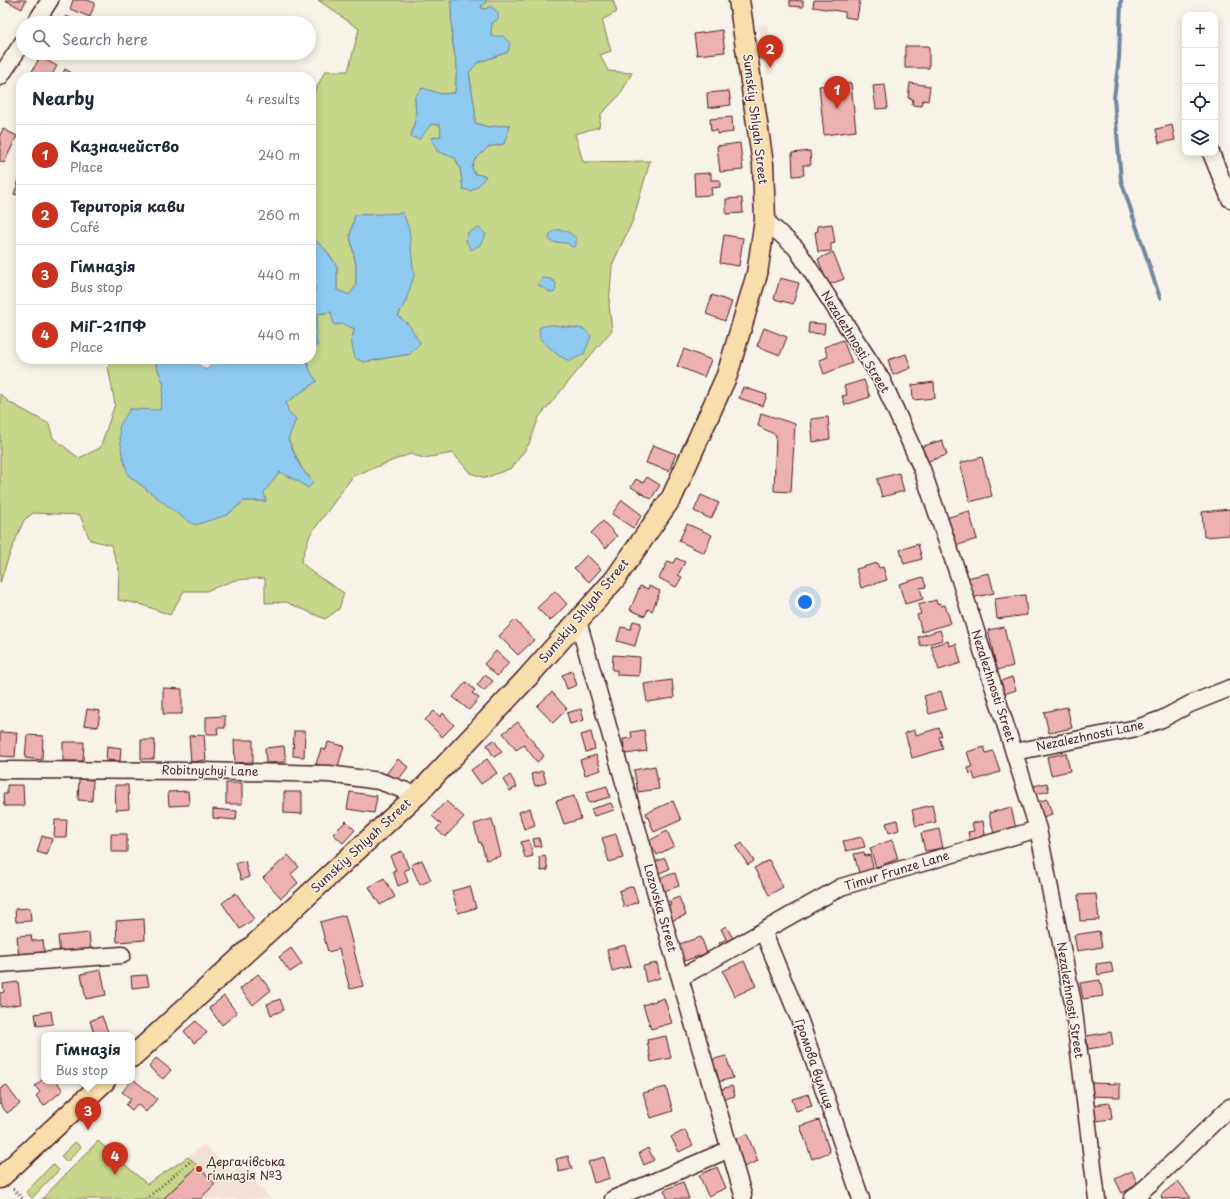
<!DOCTYPE html>
<meta charset="utf-8">
<style>
:root{--surface:#fff;--page:#f2f2f3;--text:#1f2937;--muted:#747a83;--line:#e0e1e3;--accent:#c8321e}
body{margin:0;font-family:"Playpen Sans",sans-serif;background:var(--page);color:var(--text)}
.controls{position:absolute;right:12px;top:12px;display:grid;overflow:hidden;border-radius:8px;box-shadow:0 2px 10px #0003}
.controls button{width:36px;height:36px;display:grid;place-items:center;padding:0;border:0;border-bottom:1px solid var(--line);background:var(--surface);color:var(--text);font:20px sans-serif}
.you{position:absolute;left:805px;top:602px;width:14px;height:14px;margin:-10px;border:3px solid #fff;border-radius:50%;background:#1a73e8;box-shadow:0 0 0 6px #1a73e833}
.badge{display:grid;place-items:center;width:26px;height:26px;border-radius:50%;background:var(--accent);color:#fff;font-size:13px;font-weight:700}
.pin{position:absolute;translate:-50% -33px;filter:drop-shadow(0 1px 2px #0008)}
.pin::after{content:'';position:absolute;top:21px;width:14px;height:12px;background:inherit;clip-path:polygon(0 0,100% 0,50% 100%)}
.popup{position:absolute;left:41px;top:1032px;width:94px;height:52px;box-sizing:border-box;display:grid;place-content:center;border-radius:8px;background:var(--surface);filter:drop-shadow(0 1px 3px #0005);font-size:13px;white-space:nowrap;color:var(--muted)}
.popup b{font-size:15px;color:var(--text)}
.popup::after{content:'';position:absolute;left:50%;top:100%;margin-left:-8px;border:8px solid transparent;border-top-color:var(--surface)}
.list{margin:0;padding:0;list-style:none}
h2{display:flex;justify-content:space-between;align-items:center;height:52px;margin:0;padding:0 16px;font-size:17px}
h2 small{font-size:13px;font-weight:400;color:var(--muted)}
.list li{display:grid;grid-template-columns:26px 1fr auto;gap:12px;align-items:center;box-sizing:border-box;height:60px;padding:0 16px;border-top:1px solid var(--line)}
.list b{display:block;font-size:15px;white-space:nowrap}
.list p{margin:0;font-size:13px;white-space:nowrap;color:var(--muted)}
.list em{font-size:13px;font-style:normal;color:var(--muted)}
.icon{flex:none;width:22px;height:22px;fill:none;stroke:currentColor;stroke-width:2;stroke-linecap:round;stroke-linejoin:round}
.map{position:relative;flex:none;width:1230px;height:1199px;overflow:hidden}
.search{position:absolute;background:var(--surface);box-shadow:0 2px 10px #0003;left:16px;top:16px;width:300px;height:44px;display:flex;align-items:center;gap:10px;box-sizing:border-box;padding:0 14px;border-radius:22px;color:var(--muted);font-size:15px}
.panel{position:absolute;background:var(--surface);box-shadow:0 2px 10px #0003;left:16px;top:72px;width:300px;height:292px;border-radius:16px}
.map>svg:first-child{display:block}
.built{fill:#f4e0d7}
.green{fill:#c6d68a;stroke:#887a5a;fill-rule:evenodd}
.water{fill:#8fcbf0;stroke:#7386a1}
.lines{fill:none;stroke-linecap:round;stroke-linejoin:round}
.stream{stroke:#7386a1;stroke-width:4}
.building{fill:#edb2af;stroke:#4a1f2b}
.minor-casing{stroke:#4a1f2b;stroke-width:19}
.major-casing{stroke:#4a1f2b;stroke-width:23}
.path{stroke:#4a1f2b;stroke-width:2.5;stroke-dasharray:1 3;stroke-linecap:butt}
.minor{stroke:#f7f3e8;stroke-width:16}
.major{stroke:#f8deab;stroke-width:20}
.poi-dot{fill:#c8321e;stroke:#f7f3e8;stroke-width:1.5}
.labels{text-anchor:middle;stroke-width:3;stroke-linejoin:round;paint-order:stroke}
.street-label{font-size:12px;fill:#4a1f2b;stroke:#f7f3e8}
.poi-label{font-size:12px;fill:#4a1f2b;stroke:#f7f3e8;text-anchor:start}
</style>
<div class="map">
<svg width="1230" height="1199" viewBox="0 0 1230 1199">
<rect width="100%" height="100%" fill="#f7f3e8"/>
<filter id="ink" filterUnits="userSpaceOnUse"><feTurbulence type="fractalNoise" baseFrequency=".025" numOctaves="2"/><feDisplacementMap in="SourceGraphic" scale="8" xChannelSelector="R" yChannelSelector="G"/><feConvolveMatrix kernelMatrix="1 2 1 2 8 2 1 2 1" color-interpolation-filters="sRGB"/></filter>
<g filter="url(#ink)">
<path class="built" d="M767,24L770,44L778,43L773,74L767,75L759,26Z
M98,1141L147,1184L188,1157L204,1144L232,1173L241,1166L271,1199H42Z"/>
<path class="green" d="M318,0H451L452,39L457,66L455,93L441,94L422,88L415,97L416,116L411,137L432,124L441,125V136L431,138L448,154L455,158L460,168L463,189L486,176L475,174L472,168L474,161L488,147L504,144L509,125L488,127L475,123V110L469,72L477,63L508,52L490,36L492,23L486,9H481L482,5L485,3L486,0H613L617,12L602,20L611,51L600,55L608,71L632,73L620,95L601,114L599,127L575,134L583,162L650,161L633,220L612,265L609,306L612,330L539,417L529,444L512,468L485,478L470,473L453,453L424,458L410,454L353,476L310,535L301,562L313,573L344,593L339,609L325,619L286,602L265,603V578L235,580L206,591H184L170,615L140,604L118,600L119,570L111,545L90,540L80,515L33,513L24,520L10,553L0,583V394L9,402L49,424L53,438L79,458L100,448L115,404L108,367L113,359H154L164,385L160,411L130,409L122,454L129,475L147,490L227,515L244,501H266L263,492L280,472L298,481L310,477L303,471L288,439L296,419L288,411L286,402L317,381L311,373L306,359H311V353L317,346L316,332L317,314L331,312L343,324L355,329L351,341L363,362L410,354L409,325L398,316L406,300L375,215H355L350,235L356,265V286L349,295L337,290V266L325,249L311,237V99L325,71H348L359,29ZM553,325L584,329L559,356L553,350Z
M98,1141L147,1184L188,1157L198,1166L163,1199H42Z
M75,1142L81,1147L67,1162L61,1156Z
M53,1164L59,1170L32,1198L26,1192Z"/>
<path class="water" d="M451,0H486V3L482,5L481,8L486,9L490,6L498,12V19L492,23L491,36H503L510,43L508,52L477,63L469,73L475,110V123L488,127L510,125L504,144L488,147L474,161L472,168L475,174L486,176L479,185L471,191L463,189L460,168L455,158L437,151L431,138L441,136L440,125L431,124L420,139L411,137L416,116L415,96L423,88L441,94L455,93L457,66L452,39Z
M403,213L409,229L414,276L406,300L398,316L409,325L420,343L410,354L364,362L355,358L351,341L355,329L343,324L334,325L331,312L317,314L316,332L317,346L311,353V297L312,296L316,288L311,279V237L325,249L337,266V290L349,295L356,286V265L350,235L355,215Z
M479,228L486,234L480,245L471,250L466,241L468,232Z
M555,230C564,229 569,232 576,238V246L572,247L567,243L552,242L549,239L550,234Z
M542,278L550,279L556,283L555,292L552,293L538,285Z
M553,325L584,329L591,336L584,354L570,361L559,356L540,339L539,328L544,326Z
M154,359H191L206,370L215,362L213,359H306L311,373L317,381L286,403L288,411L296,419L288,439C293,449 296,461 303,470C306,475 310,477 313,483L308,488L298,481L280,472L264,492L266,501H244L227,515L195,525L182,517L128,475L122,454L119,427L130,409L160,410L164,385Z"/>
<g class="lines">
<path class="stream" d="M1121,0L1119,58L1114,98L1121,180L1160,298"/>
</g>
<path class="building" d="M5,0H26L22,9Z
M73,0H87L95,3L90,17L70,9Z
M790,0L803,1V7L790,6Z
M814,0H860L857,19L845,17V12L813,7Z
M66,16L81,23H63Z
M722,30L725,52L697,55L694,34Z
M905,46H929V68H905Z
M40,57L57,66L51,77H34L30,75Z
M65,69L79,77H61Z
M851,83L856,131L824,135L819,86Z
M910,83L930,86L928,101L923,100L922,106L912,105L913,99L908,98Z
M885,85L888,108L876,109L873,86Z
M729,91L731,105L708,108L707,93Z
M732,117L733,132L717,134V130L711,131L710,119Z
M1172,125L1175,140L1159,143L1156,129Z
M3,129L17,136L4,163L0,161V135Z
M740,143L743,170L720,172L717,146Z
M810,151L811,165H803L804,175L793,176L792,153Z
M711,173V180H720V187L711,188L712,195L695,196L694,174Z
M20,177H21V196L14,194Z
M742,198L743,213L726,214V199Z
M832,224L835,243L831,244V251L818,252L815,232L818,231L817,226Z
M724,235L743,238L739,266L720,263Z
M833,252L844,279L828,285L818,259Z
M780,278L799,283L793,304L774,299Z
M712,295L732,302L725,321L706,314Z
M809,323L825,324L824,334L808,333Z
M764,328L787,337L780,355L757,346Z
M843,340L852,363L824,374L819,360L828,357L824,347Z
M684,349L711,360L704,377L677,366Z
M906,354L911,368L893,375L888,360Z
M864,380L870,397L845,405L842,396L847,395L844,386Z
M934,382L935,398L913,400L912,385Z
M743,387L767,395L763,406L739,398Z
M761,413L795,424L791,492L774,491L776,435L758,426Z
M828,417L830,439L813,442L811,419Z
M942,440L947,455L926,462L921,447Z
M653,445L676,454L669,471L646,463Z
M982,457L992,496L970,502L960,463Z
M899,473L904,491L882,497L877,479Z
M647,477L660,485L651,499L631,487L636,479L643,483Z
M701,495L719,503L711,519L694,511Z
M622,500L642,515L633,528L612,514Z
M1230,509V535L1204,537L1202,512Z
M969,511L977,539L955,546L946,518Z
M603,521L617,536L606,548L591,533Z
M687,524L712,535L704,553L679,541Z
M918,544L922,559L904,564L900,550Z
M587,555L601,569L589,582L574,568Z
M676,558L685,562L678,575L682,577L676,587L659,578L668,561L673,563Z
M877,563L879,568L883,567L887,580L861,588L856,569Z
M989,573L994,593L967,599L962,579Z
M923,577L926,587L920,588L923,599L905,604L899,584Z
M640,586L648,589L649,586L660,591L652,611L648,609L645,616L630,610Z
M555,591L567,604L550,621L537,608Z
M1025,595L1027,615L997,619L995,599Z
M936,600L937,604L940,603L941,606L945,605L951,623L922,632L917,615L921,614L918,605Z
M515,620L534,640L518,655L499,636Z
M633,621L641,623L635,646L617,641L621,627L631,629Z
M1004,627L1013,666L997,670L988,630Z
M940,630L943,640L921,646L918,637Z
M948,641L949,646L956,644L961,663L939,670L931,646Z
M496,651L509,663L497,676L484,664Z
M613,655L640,657L639,676L617,675V670H612Z
M572,671L577,685L567,689L562,675Z
M485,675L493,681L484,691L477,685Z
M1012,677L1016,690L999,696L995,683Z
M672,680L674,698L647,702L644,684Z
M466,682L475,690L472,693L479,698L469,710L453,697Z
M163,688L182,689V714H163Z
M941,691L946,709L929,714L924,696Z
M552,692L567,709L553,723L537,706Z
M1067,707L1072,728L1049,733L1044,712Z
M87,709L100,711L98,727L84,725Z
M581,709L584,720L570,724L567,713Z
M434,711L440,717L443,713L454,725L442,737L425,720Z
M225,716V728H217L218,734H206V717Z
M518,722L544,756L537,762L524,745L516,750L503,733Z
M939,728L942,736L939,737L943,749L912,758L905,733L915,730L916,735Z
M644,730L647,751L625,754L623,739L632,738L631,732Z
M294,731H305L304,757L293,756Z
M0,732L17,733L15,757L0,756Z
M591,732L595,749L586,752L581,735Z
M27,735L43,736L42,760L25,758Z
M204,735L206,760L191,762L189,736Z
M141,740H155L154,759H141Z
M234,740H253V762L235,763Z
M494,740L502,752L494,757L487,745Z
M63,742H84L83,761H63Z
M328,742L344,746L337,770L316,764L321,749L326,750Z
M107,746L121,748L120,761L106,760Z
M284,746L286,762L266,763L265,748Z
M984,747L986,753L993,751L1000,772L975,780L973,773L970,774L968,768L972,767L967,752Z
M1066,753L1070,771L1051,775L1047,757Z
M596,755L601,770L585,775L580,760Z
M398,759L408,767L396,783L386,774Z
M487,759L497,773L481,784L471,770Z
M655,766L659,789L638,792L634,770Z
M543,771L546,783L535,786L531,774Z
M510,775L517,787L510,791L503,780Z
M79,779L93,780L92,801L78,800Z
M226,783H242V804H226Z
M1047,783L1049,791L1031,795L1029,787Z
M7,785H23L24,806H4L3,794H7Z
M115,785H128L129,809L116,810Z
M607,786L610,797L589,803L586,792Z
M188,791L189,805L169,806L168,792Z
M284,792H302V814L284,813Z
M350,792L377,796L374,813L347,809Z
M574,796L581,819L564,824L556,801Z
M1047,799L1052,814L1040,818L1035,803Z
M446,801L464,817L445,837L436,829L441,824L432,816Z
M673,801L681,820L654,832L646,813Z
M611,803L614,810L594,816L591,809Z
M932,805L936,822L916,826L912,810Z
M1011,807L1016,829L994,834L989,813Z
M530,808L535,825L524,829L519,812Z
M213,809L237,811L236,820L213,818Z
M492,819L501,856L486,860L481,842L479,843L474,824Z
M55,820H67L66,837H54Z
M897,820L899,830L889,833L886,823Z
M346,821L355,830L343,843L333,834Z
M983,821L985,835L981,836L982,840L970,842L968,832L974,831L972,823Z
M939,829L943,848L925,851L921,833Z
M667,831L674,846L657,855L649,841Z
M111,834H127V852H111Z
M616,834L623,858L609,862L602,838Z
M42,836L52,839L47,855L37,852Z
M862,837L865,847L846,851L843,841Z
M539,838L541,846L535,847L533,839Z
M529,840L533,856L525,858L521,842Z
M892,840L898,859L876,867L870,848Z
M742,843L754,861L748,865L736,847Z
M402,851L409,869L404,870L408,882L398,886L393,871L396,870L390,856Z
M864,852L865,856L870,855L874,870L859,873L854,854Z
M288,855L299,867L291,874L298,883L281,898L263,878Z
M545,855L548,870L541,871L539,857Z
M665,858L669,869L655,875L650,864Z
M422,860L431,880L420,885L411,865Z
M769,860L783,887L769,895L754,868Z
M245,861L249,877L241,880L236,863Z
M675,873L679,886L661,892L656,879Z
M384,878L395,897L380,905L369,887Z
M470,886L476,908L458,913L452,891Z
M633,886L638,902L624,907L619,891Z
M236,893L254,919L240,929L222,903Z
M1096,894L1099,920L1080,921L1078,895Z
M679,897L686,915L671,921L666,907L671,905L669,901Z
M30,908L31,921L16,922L15,909Z
M345,915L363,986L350,989L339,949L328,952L320,922Z
M144,919L145,940L117,942L116,921Z
M726,926L735,942L722,949L719,943L726,939L721,929Z
M1099,931L1102,947L1077,951L1074,935Z
M89,933L91,953L60,956L58,936Z
M31,935L32,941L43,940L45,957L19,959L17,936Z
M701,937L707,953L682,962L676,945Z
M625,945L631,966L612,971L607,950Z
M291,948L302,964L290,972L279,957Z
M744,961L756,986L735,996L723,971Z
M1111,962L1113,972L1098,975L1096,964Z
M657,963L660,978L646,982L643,966Z
M101,970L106,995L86,999L81,974Z
M258,974L271,990L253,1005L240,989Z
M147,975L149,986L132,988L131,976Z
M1100,980L1103,996L1083,999L1080,983Z
M18,982L21,1004L0,1007V993L4,992L3,984Z
M224,996L237,1013L222,1025L209,1008Z
M664,998L672,1023L651,1029L643,1005Z
M280,999L284,1010L271,1015L267,1004Z
M51,1011L53,1024L37,1026L35,1014Z
M102,1016L109,1035H95L90,1021Z
M196,1021L207,1033L194,1043L184,1031Z
M1111,1032L1113,1045L1088,1049L1086,1036Z
M666,1036L671,1058L651,1062L647,1040Z
M726,1056L733,1078L714,1083L707,1061Z
M156,1058L171,1070L163,1079L149,1067Z
M44,1078V1081H56L63,1090L44,1106L36,1096L40,1092L35,1086Z
M133,1079L157,1099L146,1112L137,1104L132,1110L126,1105L131,1099L122,1092Z
M1091,1083L1120,1084V1097L1090,1096Z
M6,1085L20,1104L7,1113L0,1104V1089Z
M732,1086L735,1096L721,1100L718,1090Z
M666,1087L673,1111L651,1118L643,1093Z
M808,1094L812,1106L796,1111L792,1099Z
M1110,1103L1112,1119L1094,1121L1092,1105Z
M819,1120L830,1152L812,1159L800,1126Z
M685,1130L693,1145L679,1152L671,1137Z
M747,1134L758,1161L744,1167L733,1140Z
M648,1148L654,1160L644,1165L639,1153Z
M568,1156L572,1169L559,1172L556,1159Z
M604,1157L610,1178L594,1183L588,1162Z
M198,1166L215,1184L200,1199H163Z
M717,1167L726,1188L708,1196L699,1175Z
M1132,1171L1138,1185L1122,1193L1115,1179Z
M1178,1181L1191,1198L1162,1199L1161,1195Z
M683,1182L689,1199H668L664,1190Z"/>
<g class="lines">
<defs>
<path id="minor" d="M35,23L50,0
M0,77L23,42
M1211,153L1230,199
M765,220L796,248L882,380L922,469L960,580L1038,829L1073,1003L1097,1199
M578,621L680,978L743,1195
M1014,752L1137,728L1162,719L1190,704L1230,688
M0,770L202,771L329,774L379,781L417,795
M763,931L800,1021L861,1199
M0,964L122,955
M680,978L841,887L1038,829
M613,1199L730,1149
M1132,1199L1152,1182L1230,1107"/>
<path id="major" d="M132,1057L417,795L527,678L615,579L672,497L727,375L757,274L765,220L763,164L739,0
M0,1178L105,1081"/>
</defs>
<use href="#minor" class="minor-casing"/>
<use href="#major" class="major-casing"/>
<path class="path" d="M13,1189L23,1199
M146,1199L192,1160"/>
<use href="#minor" class="minor"/>
<use href="#major" class="major"/>
</g>
</g>
<circle class="poi-dot" cx="199" cy="1169" r="4"/>
<g class="labels">
<g class="street-label">
<text transform="translate(755 119) rotate(83)" y="4">Sumskiy Shlyah Street</text>
<text transform="translate(855 342) rotate(58)" y="4">Nezalezhnosti Street</text>
<text transform="translate(584 611) rotate(-50)" y="4">Sumskiy Shlyah Street</text>
<text transform="translate(993 686) rotate(72)" y="4">Nezalezhnosti Street</text>
<text transform="translate(1090 736) rotate(-12)" y="4">Nezalezhnosti Lane</text>
<text transform="translate(210 771) rotate(1)" y="4">Robitnychyi Lane</text>
<text transform="translate(361 846) rotate(-43)" y="4">Sumskiy Shlyah Street</text>
<text transform="translate(897 871) rotate(-17)" y="4">Timur Frunze Lane</text>
<text transform="translate(660 908) rotate(74)" y="4">Lozovska Street</text>
<text transform="translate(1070 1000) rotate(81)" y="4">Nezalezhnosti Street</text>
<text transform="translate(814 1064) rotate(71)" y="4">Громова вулиця</text>
</g>
<g class="poi-label">
<text x="207" y="1166">Дергачівська<tspan x="207" dy="14">гімназія №3</tspan></text>
</g>
</g>
</svg>
<div class="controls">
<button>+</button>
<button>−</button>
<button><svg class="icon" aria-label="locate" viewBox="0 0 24 24"><circle cx="12" cy="12" r="6"/><path d="M12 2v4M12 18v4M2 12h4M18 12h4"/></svg></button>
<button><svg class="icon" aria-label="layers" viewBox="0 0 24 24"><path d="M12 4l9 5-9 5-9-5zM3 14l9 5 9-5"/></svg></button>
</div>
<div class="you"></div>
<div class="pin badge" style="left:837px;top:109px">1</div>
<div class="pin badge" style="left:770px;top:68px">2</div>
<div class="pin badge" style="left:88px;top:1130px">3</div>
<div class="popup"><b>Гімназія</b>Bus stop</div>
<div class="pin badge" style="left:115px;top:1175px">4</div>
<div class="search"><svg class="icon" aria-label="search" viewBox="0 0 24 24"><circle cx="10" cy="10" r="6"/><path d="M15 15l6 6"/></svg>Search here</div>
<section class="panel">
<h2>Nearby<small>4 results</small></h2>
<ul class="list">
<li><span class="badge">1</span><div><b>Казначейство</b><p>Place</p></div><em>240 m</em></li>
<li><span class="badge">2</span><div><b>Територія кави</b><p>Café</p></div><em>260 m</em></li>
<li><span class="badge">3</span><div><b>Гімназія</b><p>Bus stop</p></div><em>440 m</em></li>
<li><span class="badge">4</span><div><b>МіГ-21ПФ</b><p>Place</p></div><em>440 m</em></li>
</ul>
</section>
</div>
